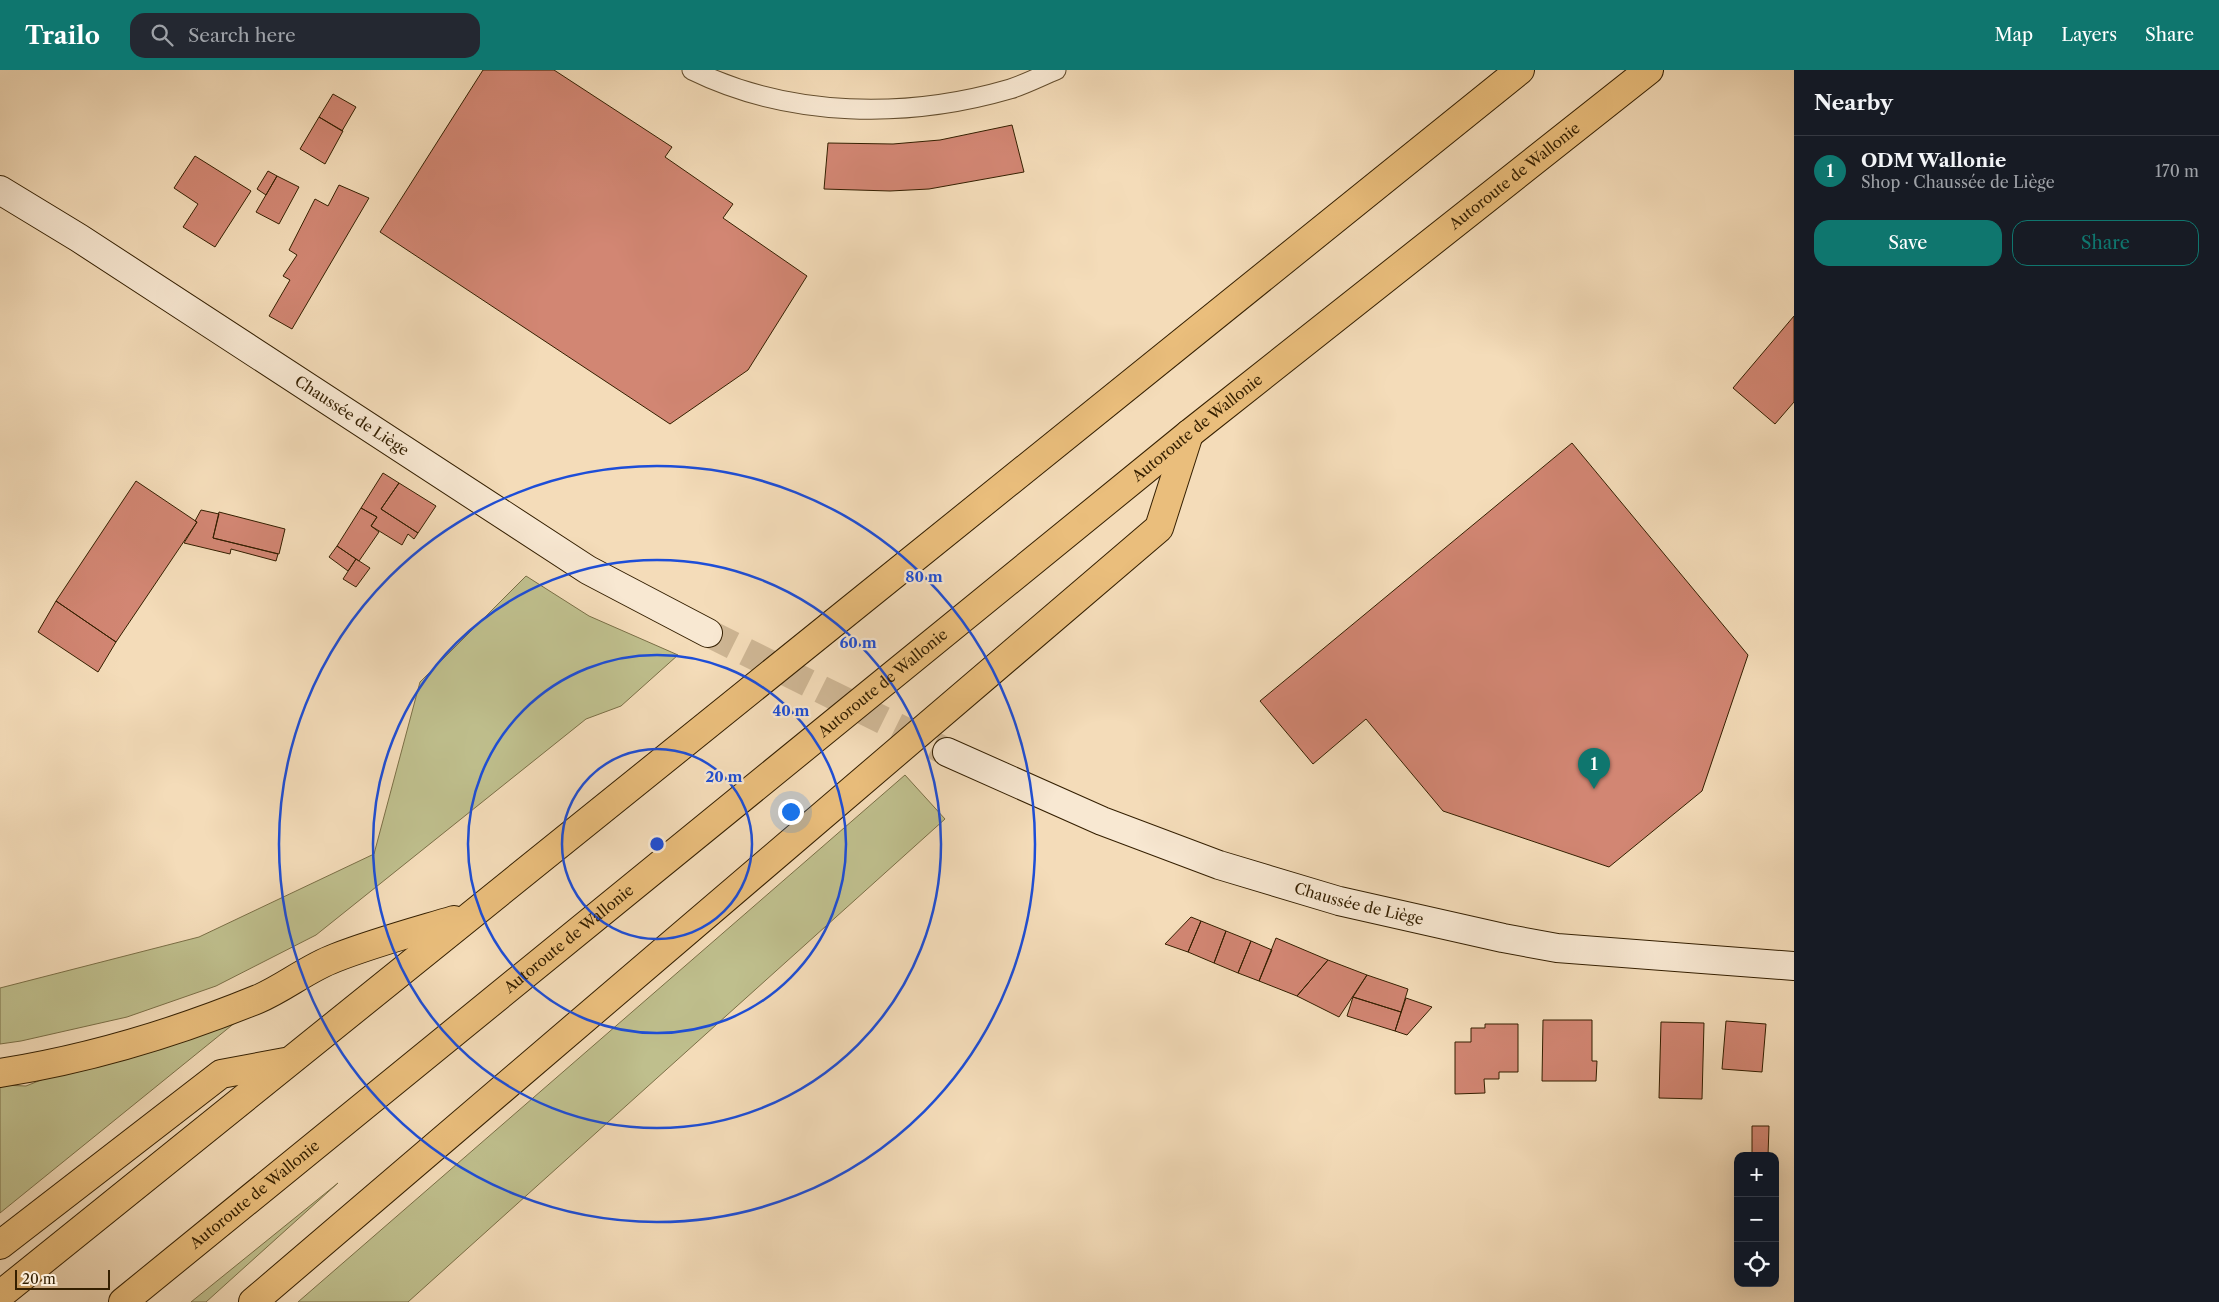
<!DOCTYPE html>
<meta charset="utf-8">
<style>
:root{--surface:#171b24;--page:#242831;--text:#f1f3f6;--muted:#9ea1a6;--line:#363941;--accent:#0f766e}
body{margin:0;font-family:"Libre Caslon Text",serif;background:var(--page);color:var(--text)}
.controls{position:absolute;right:15px;bottom:15px;display:grid;overflow:hidden;border-radius:10px;box-shadow:0 5px 20px #0002}
.controls button{width:45px;height:45px;display:grid;place-items:center;padding:0;border:0;border-bottom:1px solid var(--line);background:var(--surface);color:var(--text);font:25px sans-serif}
.scale{position:absolute;left:15px;bottom:12px;width:95px;box-sizing:border-box;padding-left:5px;border:2px solid #341f00;border-top:0;font-size:14px;line-height:18px;white-space:nowrap;color:#341f00;-webkit-text-stroke:4px #f8e8d2;paint-order:stroke}
.you{position:absolute;left:790px;top:741px;width:18px;height:18px;margin:-12px;border:4px solid #fff;border-radius:50%;background:#1a73e8;box-shadow:0 0 0 8px #1a73e833}
.badge{display:grid;place-items:center;width:32px;height:32px;border-radius:50%;background:var(--accent);color:#fff;font-size:16px;font-weight:700}
.pin{position:absolute;translate:-50% -41px;filter:drop-shadow(0 1px 2px #0008)}
.pin::after{content:'';position:absolute;top:26px;width:18px;height:15px;background:inherit;clip-path:polygon(0 0,100% 0,50% 100%)}
.list{margin:0;padding:0;list-style:none}
h2{display:flex;justify-content:space-between;align-items:center;height:65px;margin:0;padding:0 20px;font-size:21px}
h2 small{font-size:16px;font-weight:400;color:var(--muted)}
.list li{display:grid;grid-template-columns:32px 1fr auto;gap:15px;align-items:center;box-sizing:border-box;height:70px;padding:0 20px;border-top:1px solid var(--line)}
.list b{display:block;font-size:19px;white-space:nowrap}
.list p{margin:0;font-size:16px;white-space:nowrap;color:var(--muted)}
.list em{font-size:16px;font-style:normal;color:var(--muted)}
.actions{display:flex;gap:10px;padding:15px 20px}
.actions a{flex:1;padding:11px 0;border:1px solid var(--accent);border-radius:15px;text-align:center;font-size:18px;color:var(--accent)}
.actions .main{background:var(--accent);color:#fff}
.icon{flex:none;width:28px;height:28px;fill:none;stroke:currentColor;stroke-width:2;stroke-linecap:round;stroke-linejoin:round}
.map{position:relative;flex:none;width:1794px;height:1232px;overflow:hidden}
header{display:flex;align-items:center;gap:30px;box-sizing:border-box;height:70px;padding:0 25px;background:var(--accent);color:#fff}
header strong{font-size:24px}
nav{display:flex;gap:28px;margin-inline-start:auto;font-size:18px}
.search{width:350px;height:45px;background:var(--page);display:flex;align-items:center;gap:12px;box-sizing:border-box;padding:0 18px;border-radius:15px;color:var(--muted);font-size:19px}
main{display:flex}
aside{flex:1;background:var(--surface)}
.map>svg:first-child{display:block}
.green{fill:#bfbf8d;stroke:#7a6f46}
.building{fill:#d28673;stroke:#341f00}
.lines{fill:none;stroke-linecap:round;stroke-linejoin:round}
.secondary-tunnel{stroke:#ceb694;stroke-width:28;stroke-dasharray:28 14;stroke-linecap:butt}
.service-casing{stroke:#644e2e;stroke-width:21}
.secondary-casing{stroke:#341f00;stroke-width:30}
.motorway-casing{stroke:#341f00;stroke-width:30}
.service{stroke:#f8e8d2;stroke-width:19}
.secondary{stroke:#f8e8d2;stroke-width:28}
.motorway{stroke:#eabe7c;stroke-width:28}
.ring{fill:none;stroke:#1d4ed8;stroke-width:2.5}
.labels{text-anchor:middle;stroke-width:4.5;stroke-linejoin:round;paint-order:stroke}
.street-label{font-size:15px;fill:#341f00;stroke:#f8e8d2}
.centre{fill:#1d4ed8;stroke:#f8e8d2;stroke-width:2.5}
.ring-label{font-size:15px;text-anchor:middle;font-weight:bold;fill:#1d4ed8;stroke:#f8e8d2;stroke-width:4.5;stroke-linejoin:round;paint-order:stroke}
</style>
<header>
<strong>Trailo</strong>
<div class="search"><svg class="icon" aria-label="search" viewBox="0 0 24 24"><circle cx="10" cy="10" r="6"/><path d="M15 15l6 6"/></svg>Search here</div>
<nav><a>Map</a><a>Layers</a><a>Share</a></nav>
</header>
<main>
<div class="map">
<svg width="1794" height="1232" viewBox="0 0 1794 1232">
<rect width="100%" height="100%" fill="#f4dcb9"/>
<filter id="stains"><feTurbulence type="fractalNoise" baseFrequency=".004" numOctaves="4"/><feColorMatrix values="0 0 0 0 .2 0 0 0 0 .09 0 0 0 0 .02 0 0 0 .5 -.17"/></filter>
<radialGradient id="worn" r=".72"><stop offset=".6" stop-color="#630" stop-opacity="0"/><stop offset="1" stop-color="#630" stop-opacity=".3"/></radialGradient>
<path class="green" d="M526,506L589,546L678,585L621,636L586,649L316,865L216,916L127,947L21,971L0,974V918L199,867L374,784L420,612Z
M905,705L945,749L408,1232H298Z
M247,943L0,1143V1015L26,1016L66,1000Z
M338,1113L206,1232H191Z"/>
<path class="building" d="M483,0H554L672,77L665,87L733,134L723,148L807,206L748,300L670,354L380,162Z
M333,24L356,37L342,61L319,47Z
M319,47L343,61L325,94L300,79Z
M1012,55L1024,102L929,119L890,121L824,119L828,73L893,74L940,70Z
M195,86L251,121L215,177L183,157L198,134L174,118Z
M268,101L277,106L266,125L257,119Z
M277,106L299,117L279,154L256,142Z
M339,115L369,128L292,259L269,246L290,210L283,206L297,185L289,180L315,129L328,136Z
M1794,246V332L1775,354L1733,318Z
M1572,373L1748,585L1702,721L1609,797L1443,741L1366,649L1313,694L1260,631Z
M383,403L399,413L381,439L418,463L414,469L408,464L402,475L371,456L377,447L361,438Z
M136,411L197,452L116,572L56,531Z
M399,413L436,436L418,463L381,439Z
M361,438L377,447L371,456L379,462L359,491L337,476Z
M201,440L219,444L213,468L278,484L276,491L231,479L230,484L184,473L197,452L195,451Z
M219,442L285,459L279,484L213,468Z
M337,476L356,489L348,501L329,487Z
M356,489L370,498L356,517L343,509Z
M56,531L116,572L98,602L38,562Z
M1191,847L1201,851L1188,882L1165,874Z
M1201,851L1226,861L1214,893L1188,882Z
M1226,861L1251,871L1238,903L1214,893Z
M1276,868L1328,890L1297,926L1259,911Z
M1251,871L1272,880L1259,911L1238,903Z
M1328,890L1367,905L1339,947L1297,926Z
M1367,905L1408,919L1401,942L1353,927Z
M1353,927L1401,942L1395,961L1347,946Z
M1406,928L1432,937L1407,965L1395,961Z
M1543,950H1592V991H1597L1596,1011H1542Z
M1726,951L1766,954L1762,1002L1722,999Z
M1661,952L1704,953L1702,1029L1659,1028Z
M1485,954H1518V1002H1499V1009H1484L1485,1023L1455,1024V972H1471V958H1485Z
M1752,1056H1769L1768,1086L1752,1085Z"/>
<g class="lines">
<path class="secondary-tunnel" d="M708,563L947,682"/>
<defs>
<path id="service" d="M692,0C790,48 907,49 1010,19C1026,14 1041,6 1056,0"/>
<g id="secondary">
<path id="s1" d="M0,120L79,168L588,500L708,563"/>
<path id="s2" d="M947,682L1102,751L1219,795L1339,831L1503,868L1557,878L1794,896"/>
</g>
<g id="motorway">
<path d="M0,1003C88,989 175,963 258,929C284,918 308,898 335,888C373,873 414,862 454,850"/>
<path d="M0,1175L221,1004L285,992"/>
<path d="M0,1225L1520,0"/>
<path id="s3" d="M123,1232L1189,364L1649,0"/>
<path d="M253,1232L1159,458L1189,364"/>
</g>
</defs>
<use href="#service" class="service-casing"/>
<use href="#secondary" class="secondary-casing"/>
<use href="#motorway" class="motorway-casing"/>
<use href="#service" class="service"/>
<use href="#secondary" class="secondary"/>
<use href="#motorway" class="motorway"/>
</g>
<g class="ring">
<circle cx="657" cy="774" r="95"/>
<circle cx="657" cy="774" r="189"/>
<circle cx="657" cy="774" r="284"/>
<circle cx="657" cy="774" r="378"/>
</g>
<g class="labels">
<g class="street-label">
<text dy="5" stroke="none"><textPath href="#s3" startOffset="1790">Autoroute de Wallonie</textPath></text>
<text dy="5" stroke="none"><textPath href="#s1" startOffset="418">Chaussée de Liège</textPath></text>
<text dy="5" stroke="none"><textPath href="#s3" startOffset="1385">Autoroute de Wallonie</textPath></text>
<text dy="5" stroke="none"><textPath href="#s3" startOffset="980">Autoroute de Wallonie</textPath></text>
<text dy="5" stroke="none"><textPath href="#s2" startOffset="440">Chaussée de Liège</textPath></text>
<text dy="5" stroke="none"><textPath href="#s3" startOffset="575">Autoroute de Wallonie</textPath></text>
<text dy="5" stroke="none"><textPath href="#s3" startOffset="170">Autoroute de Wallonie</textPath></text>
</g>
</g>
<circle cx="657" cy="774" r="8" class="centre"/>
<g class="ring-label">
<text x="924" y="512">80 m</text>
<text x="858" y="578">60 m</text>
<text x="791" y="646">40 m</text>
<text x="724" y="712">20 m</text>
</g>
<rect width="100%" height="100%" filter="url(#stains)"/>
<rect width="100%" height="100%" fill="url(#worn)"/>
</svg>
<div class="controls">
<button>+</button>
<button>−</button>
<button><svg class="icon" aria-label="locate" viewBox="0 0 24 24"><circle cx="12" cy="12" r="6"/><path d="M12 2v4M12 18v4M2 12h4M18 12h4"/></svg></button>
</div>
<div class="scale">20 m</div>
<div class="you"></div>
<div class="pin badge" style="left:1594px;top:719px">1</div>
</div>
<aside>
<h2>Nearby<small></small></h2>
<ul class="list">
<li><span class="badge">1</span><div><b>ODM Wallonie</b><p>Shop · Chaussée de Liège</p></div><em>170 m</em></li>
</ul>
<div class="actions"><a class="main">Save</a><a>Share</a></div>
</aside>
</main>
